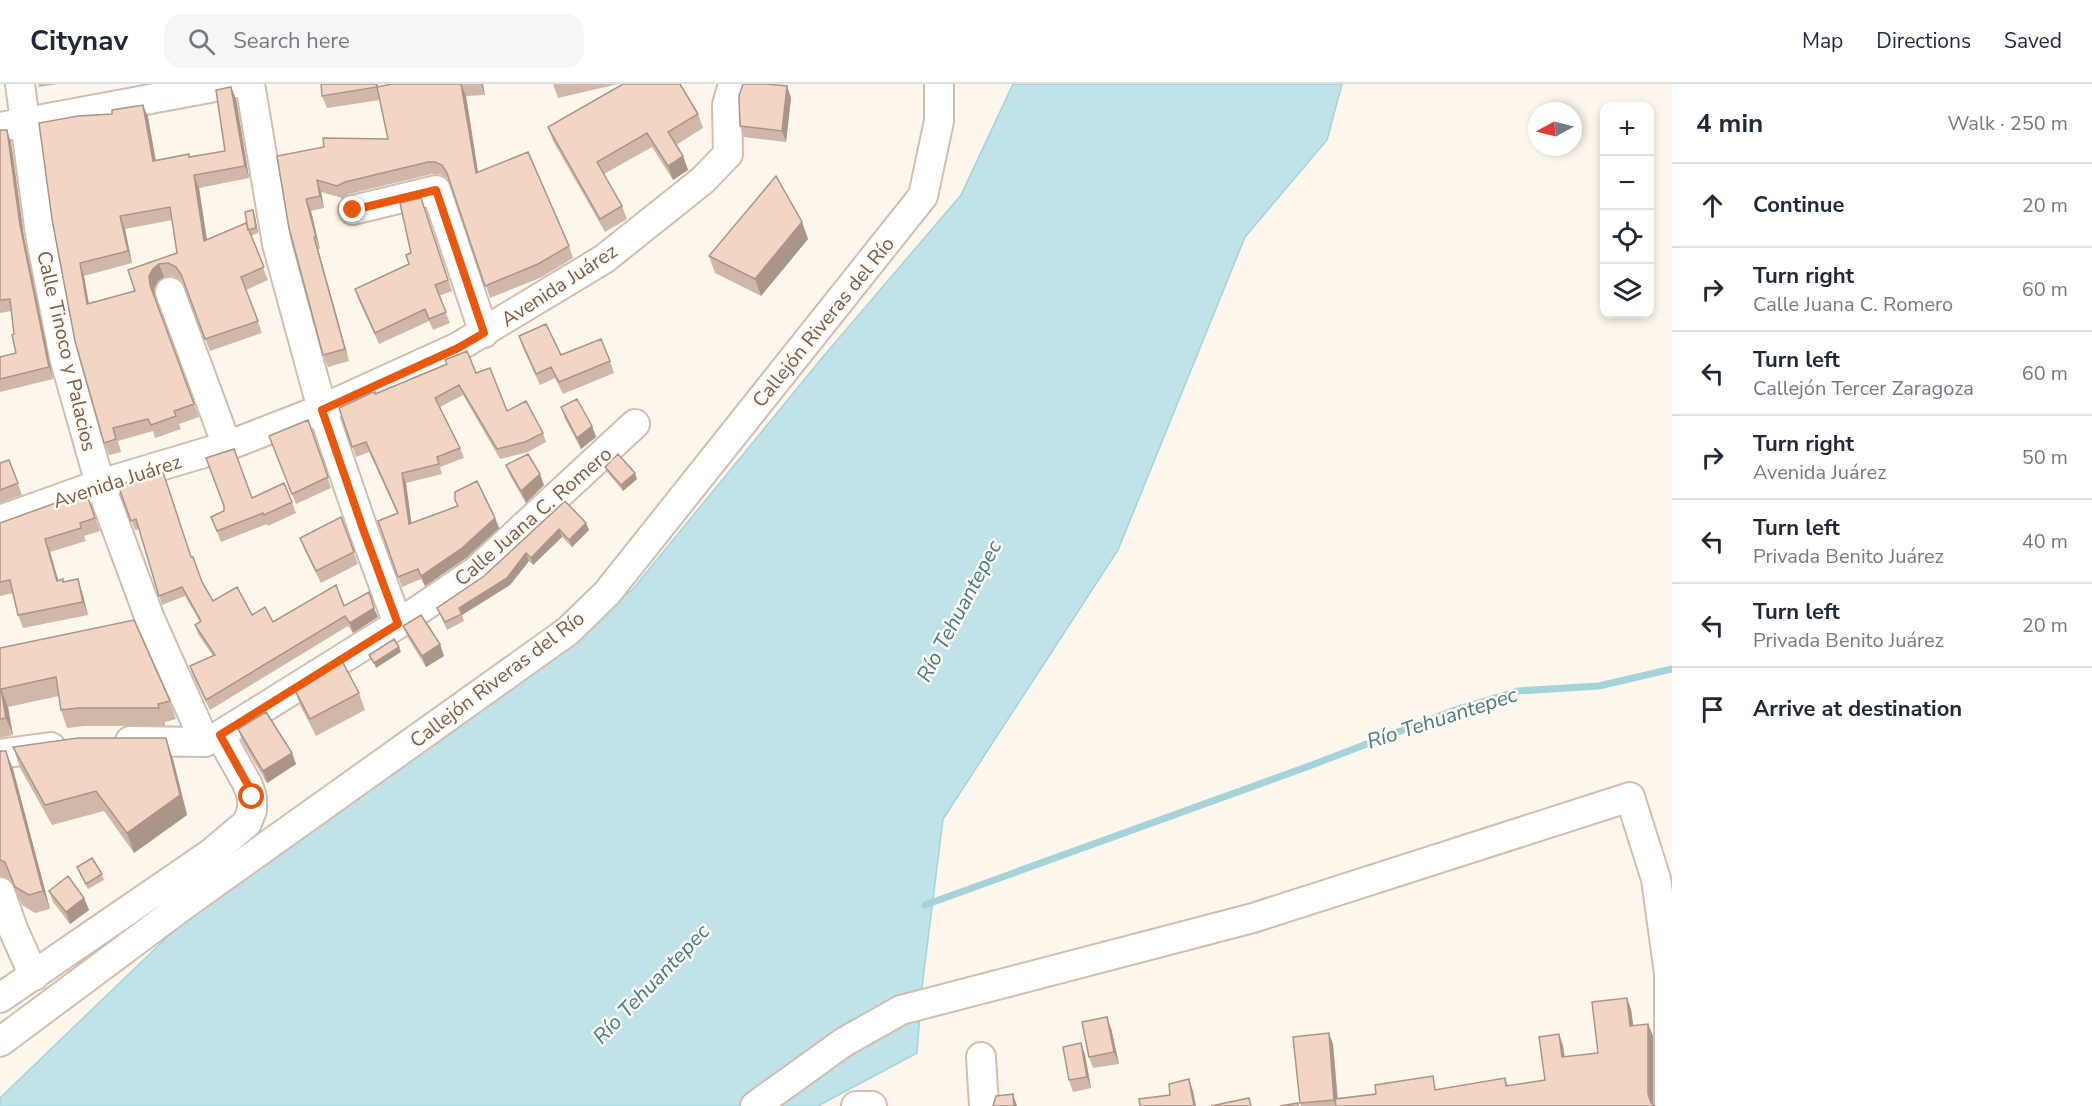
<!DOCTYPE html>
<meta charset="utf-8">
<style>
:root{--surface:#fff;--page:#f6f6f7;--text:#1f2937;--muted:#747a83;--line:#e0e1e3}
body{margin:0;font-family:"Nunito Sans",sans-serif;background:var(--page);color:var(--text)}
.controls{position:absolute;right:18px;top:18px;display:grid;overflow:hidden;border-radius:12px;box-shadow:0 3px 9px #0003}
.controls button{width:54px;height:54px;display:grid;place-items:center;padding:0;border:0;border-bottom:2px solid var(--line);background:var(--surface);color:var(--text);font:30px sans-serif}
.compass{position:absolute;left:1528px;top:18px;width:54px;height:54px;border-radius:50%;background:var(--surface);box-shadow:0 3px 9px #0003;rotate:263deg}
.stop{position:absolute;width:18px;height:18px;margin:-14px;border:4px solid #ea580c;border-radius:50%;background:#fff}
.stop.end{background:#ea580c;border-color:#fff;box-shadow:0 2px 6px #0008}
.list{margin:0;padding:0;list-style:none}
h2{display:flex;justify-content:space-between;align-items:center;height:78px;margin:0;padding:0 24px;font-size:26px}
h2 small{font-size:20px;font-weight:400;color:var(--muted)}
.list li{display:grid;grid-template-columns:39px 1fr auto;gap:18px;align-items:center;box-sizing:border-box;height:84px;padding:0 24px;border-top:2px solid var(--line)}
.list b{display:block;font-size:22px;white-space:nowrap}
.list p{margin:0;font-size:20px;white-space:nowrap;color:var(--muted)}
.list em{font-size:20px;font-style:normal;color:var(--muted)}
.icon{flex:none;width:33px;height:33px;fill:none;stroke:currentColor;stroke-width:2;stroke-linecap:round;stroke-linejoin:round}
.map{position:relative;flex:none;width:1672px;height:1022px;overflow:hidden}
header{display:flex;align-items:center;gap:36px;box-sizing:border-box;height:84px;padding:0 30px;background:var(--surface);border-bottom:2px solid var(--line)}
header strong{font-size:28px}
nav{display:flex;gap:33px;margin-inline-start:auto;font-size:21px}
.search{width:420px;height:54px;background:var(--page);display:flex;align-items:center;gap:15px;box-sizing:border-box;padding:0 21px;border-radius:18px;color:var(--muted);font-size:22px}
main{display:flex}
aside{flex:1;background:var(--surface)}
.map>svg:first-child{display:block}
.water{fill:#bfe3e8;stroke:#a5d3da;stroke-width:1.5}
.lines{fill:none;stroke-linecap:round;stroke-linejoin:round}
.stream{stroke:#a5d3da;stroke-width:7}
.minor-casing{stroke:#d1beb0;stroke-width:32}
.minor{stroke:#fff;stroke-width:28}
.wall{fill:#d1b7a8;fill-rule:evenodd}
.shaded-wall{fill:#aa9588}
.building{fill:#f3d5c3;stroke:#aa9588;stroke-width:1.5;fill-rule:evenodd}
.route{stroke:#ea580c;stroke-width:8}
.labels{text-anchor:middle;stroke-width:5;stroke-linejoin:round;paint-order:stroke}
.street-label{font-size:20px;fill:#7a5c4d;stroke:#fffaf3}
.water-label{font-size:21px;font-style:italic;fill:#437c86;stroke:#fffaf3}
</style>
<header>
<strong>Citynav</strong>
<div class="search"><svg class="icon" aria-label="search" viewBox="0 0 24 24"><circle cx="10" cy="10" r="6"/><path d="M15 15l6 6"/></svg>Search here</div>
<nav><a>Map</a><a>Directions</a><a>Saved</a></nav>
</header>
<main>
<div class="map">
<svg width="1672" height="1022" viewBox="0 0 1672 1022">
<rect width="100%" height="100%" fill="#fdf6ec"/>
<path class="water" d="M1013,0H1342L1327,56L1245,153L1118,466L943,735L922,903L917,969L818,1022H0V1014L264,760L632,506L822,274L961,111Z"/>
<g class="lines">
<path class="stream" d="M925,821L1312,681L1455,626L1518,607L1599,602L1672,585"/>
<defs>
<path id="minor" d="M20,0L40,150L64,273L100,400L150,535L205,658
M250,0L277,160L322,325L363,445L398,540
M0,43L231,0
M353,126L436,106L484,249
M170,208L227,362
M0,436L100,400L227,362L322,325L458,263L604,175L703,96L728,70L727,21L733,0
M130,657L205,658L220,651L398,540L476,487L635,340
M0,670L51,663
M0,808L13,845L34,892
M0,914L210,770L247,739L252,726V713L248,701L220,651
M0,958L184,821L568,547L607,509L923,112L939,37V0
M981,973L984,1022
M755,1022L844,958L901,926L1253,834L1630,713L1656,795L1669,889V1022
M856,1022H872"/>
</defs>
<use href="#minor" class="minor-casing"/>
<use href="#minor" class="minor"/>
</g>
<path class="wall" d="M38,0H58L39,3Z
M321,0H378L379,3L392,0H483L485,11L466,12L478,88L569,162L573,174L542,193L490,214L451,100L447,94L440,90H432L349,110L342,114L321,108L324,124L311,127L320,165H318L349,277L328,283L323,271L277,72L388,55L380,16L327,24L322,12Z
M553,0H618L558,14Z
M774,1L787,2L791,14L786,58L744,53L740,42Z
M231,3L236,15L249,94L199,104L207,156L248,145L253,126L255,132L258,149L251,152L268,196L246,206L262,249L210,267L185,202L181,196L172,192L164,193L158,197L154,205L155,213L199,333L179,340L181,345L155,354L153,347L118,357L121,368L109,371L104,359L52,135L143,21L148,33L156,77L189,73L225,67ZM172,136L177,169L128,186L135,207L89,220L84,192L132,179L125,145Z
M698,30L703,44L676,61L683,72L688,86L673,96L652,63L604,90L622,122L627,135L605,148L553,57L548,43Z
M0,46L11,58L24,153L53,295L0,308V273L16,269L11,227L0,229Z
M421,114L452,207L439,212L450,239L433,246L429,237L379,260L359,217L355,205L409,180Z
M802,138L808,155L761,212L715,189L709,172Z
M519,252L561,271L610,277L614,289L563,310L555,294L540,301L523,264Z
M476,289L507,327L543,349L546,358L528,368L500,375L463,311L440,323L460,364L464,374L440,383L442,390L406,399L411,439L457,422L455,416L495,434L499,444L466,474L425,502L421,495L402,503L378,437L397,429L369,368L356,373L339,324L375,310Z
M561,323L592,342L596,353L581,365L565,335Z
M308,336L331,404L296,420L269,352Z
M9,376L22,411L0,419V379Z
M506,381L544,401L526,419L510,392Z
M605,383L637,395L623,407L607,388Z
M118,401L191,473L202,498L213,517L273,538L344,522L378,533L353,549L348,542L210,626L193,592L190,582L213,572L198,550L195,541L200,538L185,512L162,521L139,445L135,446Z
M86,408L100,447L84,452L86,457L50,468L58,496L64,498L78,495L82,508L88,531L23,544L18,531L13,509L0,512V439Z
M252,414L292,418L296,429L268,442L267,440L221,458L211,433Z
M565,417L586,439L589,446L572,463L562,453L533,481L529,477L510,501L462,531L464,537L447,546L437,524L484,492Z
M341,433L358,480L321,499L304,465L300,454Z
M403,542L444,572L426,583L408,554Z
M0,564L170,617L176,635L165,638V642H84L67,644L61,626L59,612L8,623L13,651L0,654Z
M294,604L359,609L365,626L316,652L300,621Z
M238,645L292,669L296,680L267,699L242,657Z
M13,663L173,675L187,731L134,769L104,727L52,741L20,684Z
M0,667L13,685L50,825L35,829L22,821L11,796L2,792H0Z
M77,783L102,790L104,796L88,805L79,788Z
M49,807L84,814L89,826L70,840L53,818Z
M1631,925L1633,942L1648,940L1653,952V1020L1655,1022H1301L1300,1019L1333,960L1338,1015L1437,1005L1505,994L1508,1002L1545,996L1559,950L1563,962L1565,973L1598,969Z
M1111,944L1119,980L1093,984L1089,973Z
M1085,971L1091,1004L1073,1008L1069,996Z"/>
<path class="shaded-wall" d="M461,0L466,12L480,101L476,89Z
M481,0H483L485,11Z
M787,2L791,14L786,58L782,47Z
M231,3L236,15L249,94L245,82Z
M143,21L148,33L158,90L153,77Z
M7,46L11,58L24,153L53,295L49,283L20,141Z
M683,72L688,86L673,96L668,82Z
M194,91L199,104L209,169L204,157Z
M317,96L321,108L324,124L320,112Z
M306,115L311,127L320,165L316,153Z
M253,126L255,132L258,149L256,144Z
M120,132L125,145L132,179L128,167Z
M802,138L808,155L761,212L755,195Z
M314,153L318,165L349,277L345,265Z
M80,179L84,192L91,233L87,220Z
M159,180L164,193L158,197L154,205L155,214L150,201L149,192L153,185Z
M592,342L596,353L581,365L577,354Z
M402,389L406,399L413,450L409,440Z
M635,389L637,395L623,407L621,401Z
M540,390L544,401L526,419L521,407Z
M495,434L499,444L466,474L425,502L421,492Z
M586,439L589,446L572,463L569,456Z
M559,445L562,453L533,481L531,474Z
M45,455L50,468L62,509L57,497Z
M526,469L529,477L510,501L462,531L459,524Z
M78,495L82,508L88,531L83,518Z
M374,524L378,533L353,549L350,539Z
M440,560L444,572L426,583L422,572Z
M399,563L401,568L376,584L374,579Z
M1,605L8,623L13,651L6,634Z
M166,654L173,675L187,731L134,769L127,749Z
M6,667L13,685L50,825L43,807Z
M292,669L296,680L267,699L263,687Z
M84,814L89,826L70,840L66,828Z
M1627,914L1631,925L1635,954L1630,942Z
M1107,933L1111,944L1119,980L1114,968Z
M1648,940L1653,952V1022L1648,1010Z
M1329,949L1333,960L1338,1022H1337L1334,1016Z
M1559,950L1563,962L1566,985L1562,973Z
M1081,959L1085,971L1091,1004L1087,993Z
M1189,995L1193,1007L1196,1022H1194Z
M1013,1010L1017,1022H1014Z"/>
<path class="building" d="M321,0H376L377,3L322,12Z
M392,0H461L476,89L528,68L569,162L538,180L485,202L447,89L442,81L435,78H428L345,98L337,102L317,96L320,112L306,115L316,153H314L345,265L323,271L289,144L277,72L324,63L323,54L388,55L377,3Z
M623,0H680L698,30L668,48L683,72L668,82L647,49L597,78L622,122L600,135L548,43Z
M743,0H766L787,2L782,47L740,42L739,12Z
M231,3L245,82L194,91L204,157L246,139L264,183L241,193L258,237L205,255L181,190L176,183L168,179L159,180L153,185L149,192L150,201L194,320L174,327L176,332L151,341L148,335L113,344L116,355L104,359L75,257L52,135L39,39L78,32L112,30V26L143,21L153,77L189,70V73L225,67L216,6ZM170,123L177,169L128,186L135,207L87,220L80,179L128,167L120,132Z
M0,46H7L20,141L49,283L0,295V273L16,269L12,251L14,250L10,215L0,216Z
M776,92L802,138L755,195L709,172Z
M421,114L448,196L435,201L446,228L429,235L425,225L375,249L355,205L409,180L406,171L411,169L400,119Z
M253,126L256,144L248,146L245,128Z
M546,240L561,271L601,255L610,277L559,298L551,283L536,290L519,252Z
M467,267L476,289L490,284L507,327L526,317L543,349L525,358L497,365L459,301L435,314L460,364L437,373L439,380L402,389L409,440L458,422L455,416V408L477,397L495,434L462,464L421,492L418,485L398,493L378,437L398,429L366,358L352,363L339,324L371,309L375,308V310L447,280L445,276Z
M577,315L592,342L577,354L561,323Z
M308,336L328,393L292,410L269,352Z
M234,365L252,414L284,399L292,418L264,431L263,429L217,447L211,433L224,427V422L206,374Z
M528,370L540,390L521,407L506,381Z
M618,370L635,389L621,401L605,383Z
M9,376L18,399L0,406V379Z
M163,388L191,473H193L202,498L213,517L237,503L252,531L265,523L273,538L336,501L344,522L369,508L374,524L350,539L345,532L206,616L190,582L215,571L195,541L201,537L182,503L159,512L136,435L131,437L118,401Z
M86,408L95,434L80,439L81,444L45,455L57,497L63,495V498L78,495L83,518L18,531L10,496L0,498V439Z
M565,417L586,439L569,456L559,445L531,474L526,469L507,494L459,524L462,530L445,538L437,524L484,492Z
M341,433L354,468L316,487L300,454Z
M421,531L440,560L422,572L403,542Z
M134,536L170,617L158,620L159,624H77L61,626L56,593L1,605L6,634L0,635V564Z
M394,555L399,563L374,579L369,571Z
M341,575L359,609L310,635L294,604Z
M266,628L292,669L263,687L238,645Z
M78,654H166L180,711L127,749L96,707L45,721L13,663Z
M0,667H6L43,807L29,811L15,803L5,778L0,776Z
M92,774L102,790L86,800L77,783Z
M68,792L84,814L66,828L49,807Z
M1627,914L1630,942L1648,940V1010L1651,1019L1655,1022H1336L1335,1015L1376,1010L1375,1001L1433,992L1435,1006L1505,994L1506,1002L1545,996L1539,953L1559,950L1562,973L1598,969L1592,918Z
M1107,933L1114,968L1089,973L1082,938Z
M1329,949L1334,1016L1300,1019L1293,953Z
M1081,959L1087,993L1069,996L1063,963Z
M1189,995L1194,1022H1140L1139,1015L1170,1011L1169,1000Z
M1013,1010L1014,1022H993L996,1012Z
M1249,1014L1251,1022H1211Z
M1298,1019V1022H1280Z"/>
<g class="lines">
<path class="route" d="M252,713L248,701L220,651L398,540L363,445L322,326L458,264L484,249L436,106L353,126"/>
</g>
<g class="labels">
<g class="street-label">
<text transform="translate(559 201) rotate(-33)" y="7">Avenida Juárez</text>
<text transform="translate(823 238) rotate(-51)" y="7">Callejón Riveras del Río</text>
<text transform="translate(67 267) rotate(77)" y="7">Calle Tinoco y Palacios</text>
<text transform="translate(117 397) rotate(-18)" y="7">Avenida Juárez</text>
<text transform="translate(533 432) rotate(-41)" y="7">Calle Juana C. Romero</text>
<text transform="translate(497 595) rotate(-37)" y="7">Callejón Riveras del Río</text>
</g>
<g class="water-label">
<text transform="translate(959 527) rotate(-62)" y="7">Río Tehuantepec</text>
<text transform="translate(1442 634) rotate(-18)" y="7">Río Tehuantepec</text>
<text transform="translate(651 900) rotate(-46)" y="7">Río Tehuantepec</text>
</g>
</g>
</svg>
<div class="controls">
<button>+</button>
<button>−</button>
<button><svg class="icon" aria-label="locate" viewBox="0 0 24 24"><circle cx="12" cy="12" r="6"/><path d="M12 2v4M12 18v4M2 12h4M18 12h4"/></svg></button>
<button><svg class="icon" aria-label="layers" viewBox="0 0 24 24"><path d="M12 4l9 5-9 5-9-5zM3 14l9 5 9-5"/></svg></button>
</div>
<svg class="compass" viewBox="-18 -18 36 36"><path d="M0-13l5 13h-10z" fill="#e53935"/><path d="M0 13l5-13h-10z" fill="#747a83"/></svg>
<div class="stop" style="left:252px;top:713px"></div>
<div class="stop end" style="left:353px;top:126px"></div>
</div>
<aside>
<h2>4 min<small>Walk · 250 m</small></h2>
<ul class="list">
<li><svg class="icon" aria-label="ahead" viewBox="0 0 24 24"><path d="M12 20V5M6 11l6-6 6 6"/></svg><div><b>Continue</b></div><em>20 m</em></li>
<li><svg class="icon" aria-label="right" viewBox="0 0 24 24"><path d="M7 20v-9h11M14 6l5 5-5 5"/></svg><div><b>Turn right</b><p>Calle Juana C. Romero</p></div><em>60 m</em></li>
<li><svg class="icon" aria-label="left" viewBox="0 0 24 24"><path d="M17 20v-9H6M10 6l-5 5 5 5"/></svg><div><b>Turn left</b><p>Callejón Tercer Zaragoza</p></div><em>60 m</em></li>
<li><svg class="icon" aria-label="right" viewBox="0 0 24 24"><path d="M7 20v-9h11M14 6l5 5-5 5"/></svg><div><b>Turn right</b><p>Avenida Juárez</p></div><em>50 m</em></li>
<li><svg class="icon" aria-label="left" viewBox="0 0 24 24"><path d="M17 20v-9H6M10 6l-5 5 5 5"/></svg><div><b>Turn left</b><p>Privada Benito Juárez</p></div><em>40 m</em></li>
<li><svg class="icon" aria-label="left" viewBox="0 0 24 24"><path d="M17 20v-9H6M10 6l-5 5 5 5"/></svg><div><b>Turn left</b><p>Privada Benito Juárez</p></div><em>20 m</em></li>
<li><svg class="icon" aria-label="arrive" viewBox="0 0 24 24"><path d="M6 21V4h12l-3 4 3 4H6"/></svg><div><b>Arrive at destination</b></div></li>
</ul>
</aside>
</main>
